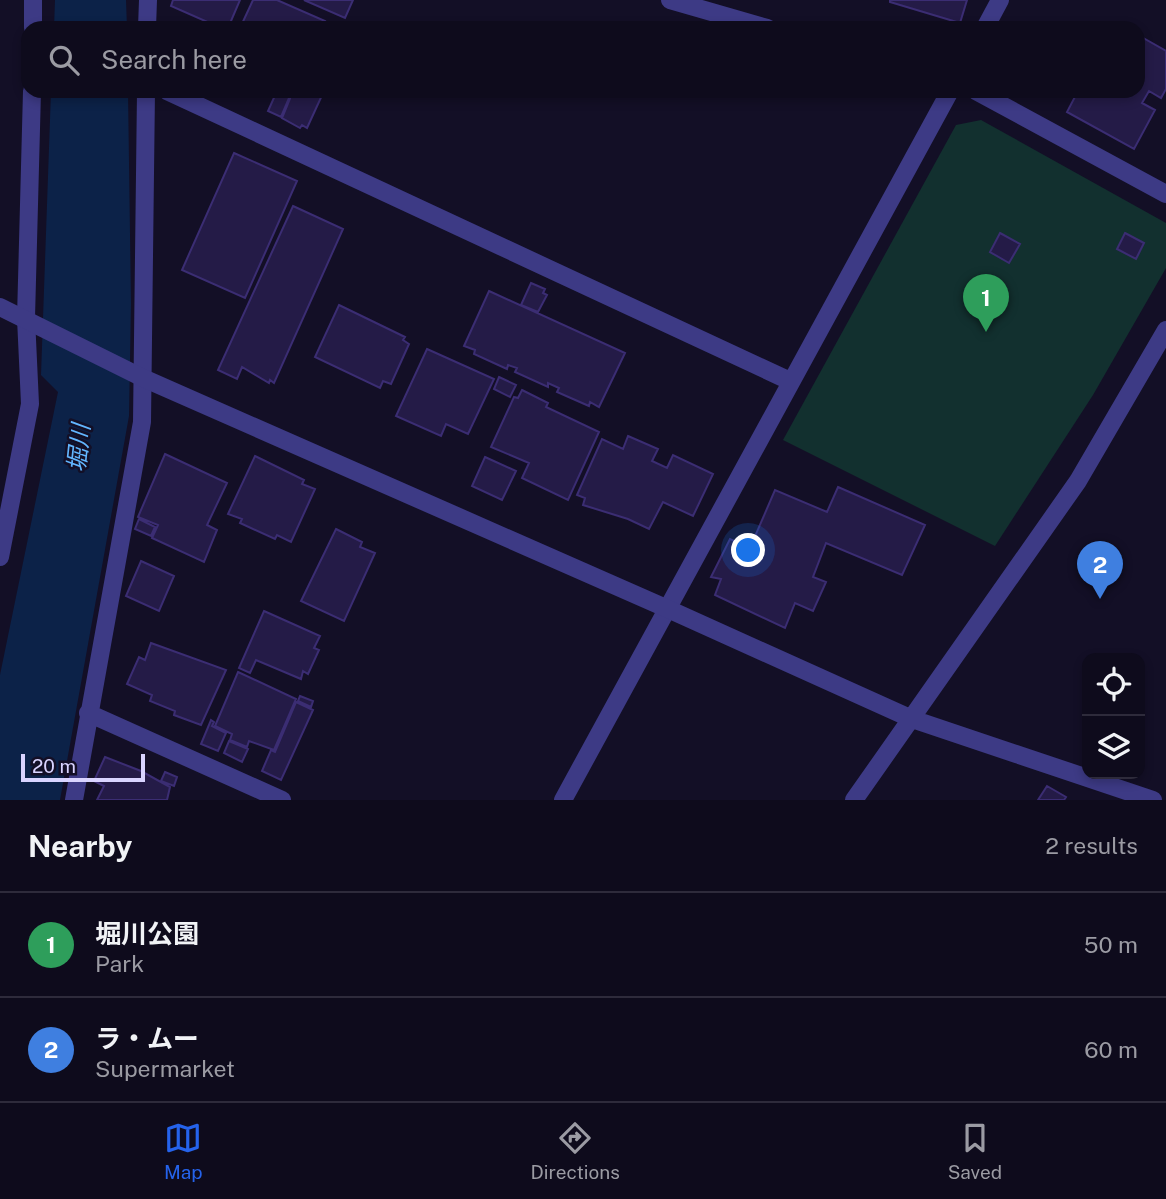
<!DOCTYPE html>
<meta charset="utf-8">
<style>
:root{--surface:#0e0b1c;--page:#1c1929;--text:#f1f3f6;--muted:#9b9ba3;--line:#2e2b3b;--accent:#2563eb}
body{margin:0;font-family:"Public Sans","Noto Sans JP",sans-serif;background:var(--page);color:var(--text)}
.controls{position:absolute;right:21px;bottom:21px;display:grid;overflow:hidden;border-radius:14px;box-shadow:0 4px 10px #0003}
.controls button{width:63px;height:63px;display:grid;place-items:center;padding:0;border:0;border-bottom:2px solid var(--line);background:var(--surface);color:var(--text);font:35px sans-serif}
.scale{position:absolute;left:21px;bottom:18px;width:124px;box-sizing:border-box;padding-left:7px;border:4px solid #d9d4ff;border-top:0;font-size:19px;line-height:24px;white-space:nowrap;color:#d9d4ff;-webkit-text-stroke:5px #130f26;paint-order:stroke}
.you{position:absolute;left:749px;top:551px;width:24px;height:24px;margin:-18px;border:5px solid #fff;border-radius:50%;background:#1a73e8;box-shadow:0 0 0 10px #1a73e833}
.badge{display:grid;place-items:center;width:46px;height:46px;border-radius:50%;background:var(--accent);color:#fff;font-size:23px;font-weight:700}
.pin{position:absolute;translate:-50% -58px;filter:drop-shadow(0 2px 4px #0008)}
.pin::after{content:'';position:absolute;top:37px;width:24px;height:21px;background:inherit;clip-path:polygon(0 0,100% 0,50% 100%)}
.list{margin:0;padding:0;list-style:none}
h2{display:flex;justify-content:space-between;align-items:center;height:91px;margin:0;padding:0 28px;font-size:30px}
h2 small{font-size:23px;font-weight:400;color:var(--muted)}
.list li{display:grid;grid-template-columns:46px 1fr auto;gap:21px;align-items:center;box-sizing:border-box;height:105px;padding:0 28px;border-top:2px solid var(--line)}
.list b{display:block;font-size:26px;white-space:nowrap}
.list p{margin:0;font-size:23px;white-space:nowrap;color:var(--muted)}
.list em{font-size:23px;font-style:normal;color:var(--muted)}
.icon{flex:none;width:38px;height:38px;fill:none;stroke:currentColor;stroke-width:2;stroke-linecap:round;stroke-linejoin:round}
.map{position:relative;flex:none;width:1166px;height:800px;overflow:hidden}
.search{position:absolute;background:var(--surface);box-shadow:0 4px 10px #0003;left:21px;right:21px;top:21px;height:77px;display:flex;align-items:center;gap:18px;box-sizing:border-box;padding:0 24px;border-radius:21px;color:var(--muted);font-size:26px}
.sheet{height:301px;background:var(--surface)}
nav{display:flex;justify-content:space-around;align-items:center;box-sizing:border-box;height:98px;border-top:2px solid var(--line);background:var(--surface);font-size:19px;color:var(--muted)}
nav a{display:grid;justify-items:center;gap:4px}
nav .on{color:var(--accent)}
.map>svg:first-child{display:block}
.green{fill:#12302f}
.water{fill:#0c2248}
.building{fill:#241b47;stroke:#3b2d73;stroke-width:2}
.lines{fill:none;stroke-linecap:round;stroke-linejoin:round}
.minor{stroke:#3d3a85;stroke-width:18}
.tertiary{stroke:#3d3a85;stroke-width:18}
.labels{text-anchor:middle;stroke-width:5;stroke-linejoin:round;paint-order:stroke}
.water-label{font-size:24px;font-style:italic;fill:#62b6ff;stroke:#130f26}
</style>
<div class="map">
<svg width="1166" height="800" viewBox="0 0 1166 800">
<rect width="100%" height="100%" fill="#130f26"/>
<path class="green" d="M981,120L1166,223V268L1093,395L995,546L783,440L956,125Z"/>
<path class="water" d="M55,0H126L127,28H54Z
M51,91H128L131,304L129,416L60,800H0V675L58,392L41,375Z"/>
<path class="building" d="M173,0H240L228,28H221L171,6Z
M253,0H277L325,21L322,28H240Z
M304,0H353L345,18Z
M890,0H967L960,23L890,2Z
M1138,35L1166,51V89L1161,98L1149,91L1142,103L1155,110L1134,149L1067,112L1078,91H1138Z
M277,91H292L281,117L268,111Z
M293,91H324L307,128L302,125L300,128L282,118Z
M234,153L297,181L245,298L182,270Z
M293,206L343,229L274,383L270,380L269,383L242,367L237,379L218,370Z
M1000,233L1020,244L1009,263L990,252Z
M1125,233L1144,243L1136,259L1117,249Z
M531,283L545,289L543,293L547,295L538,312L521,305Z
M489,291L625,353L599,407L590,402L589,406L557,392L559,388L548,383V387L515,372L517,368L508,365L507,369L474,354L475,350L464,346Z
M339,305L405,337L403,340L409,344L391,384L383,381L380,388L315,357Z
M427,349L494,379L468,434L446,424L441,436L396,416Z
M499,377L516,385L510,397L494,389Z
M522,390L548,403L546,407L599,432L568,500L522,478L529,463L491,447L514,397L518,398Z
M628,436L658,449L652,461L667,468L673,455L713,474L693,516L663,502L649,529L628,519L583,505L585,498L577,495L602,439L623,449Z
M165,454L227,483L207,525L217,530L204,562L152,538L158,525L138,517Z
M255,456L304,480L302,484L315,489L291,542L277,535L275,539L240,523L242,519L228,514Z
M485,457L516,471L502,500L472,486Z
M838,487L925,525L902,575L826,543L813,577L826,582L813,611L795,603L785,628L715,595L721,579L711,577L730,539L750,548L775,490L827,512Z
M139,519L155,527L151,536L135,529Z
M336,529L362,542L360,547L375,553L344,621L301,601Z
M141,561L174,576L159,611L126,596Z
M264,611L320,636L314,648L319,650L308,674L303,671L301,679L256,660L250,673L239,668Z
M151,643L226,670L201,725L174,715L175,711L150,701L152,695L127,684L139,657L145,660Z
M238,672L296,699L274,750L249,741L247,747L230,740L232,734L215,726Z
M300,696L313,701L311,707L298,701Z
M296,702L313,710L281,780L262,771L271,750L275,752Z
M211,720L214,722L212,726L226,733L218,751L201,744Z
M229,741L248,749L242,762L224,753Z
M105,757L141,771L170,787L167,800H97L104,786L94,781Z
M165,772L177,777L174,786L161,781Z
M1047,786L1066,797L1064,800H1038Z"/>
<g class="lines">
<path class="minor" d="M670,0L767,28
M33,28V0
M147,28L148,0
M985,28L1000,0
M167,91L790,381
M976,91L1166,194
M0,557L30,404L26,318L32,91
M88,713L282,800
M74,800L142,422L146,91
M563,800L950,91"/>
<path class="tertiary" d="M0,307L143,378L668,609L912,719L1153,800
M854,800L1078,481L1166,330"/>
</g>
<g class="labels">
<g class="water-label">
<text transform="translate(79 448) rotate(-84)" y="8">堀川</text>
</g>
</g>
</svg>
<div class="controls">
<button><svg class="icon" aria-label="locate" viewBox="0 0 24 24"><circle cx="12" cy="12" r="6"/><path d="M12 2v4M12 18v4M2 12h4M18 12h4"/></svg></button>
<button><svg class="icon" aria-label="layers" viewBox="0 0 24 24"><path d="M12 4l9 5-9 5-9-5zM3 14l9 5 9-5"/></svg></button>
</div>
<div class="scale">20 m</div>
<div class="you"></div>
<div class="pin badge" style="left:986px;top:332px;background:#2e9e5b">1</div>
<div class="pin badge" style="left:1100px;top:599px;background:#3f7fe0">2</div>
<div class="search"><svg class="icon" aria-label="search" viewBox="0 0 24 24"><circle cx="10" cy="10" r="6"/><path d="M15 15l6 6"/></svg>Search here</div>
</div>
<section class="sheet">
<h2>Nearby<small>2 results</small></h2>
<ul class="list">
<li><span class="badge" style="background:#2e9e5b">1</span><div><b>堀川公園</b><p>Park</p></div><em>50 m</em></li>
<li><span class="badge" style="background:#3f7fe0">2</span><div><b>ラ・ムー</b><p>Supermarket</p></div><em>60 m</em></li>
</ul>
</section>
<nav>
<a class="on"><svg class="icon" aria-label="map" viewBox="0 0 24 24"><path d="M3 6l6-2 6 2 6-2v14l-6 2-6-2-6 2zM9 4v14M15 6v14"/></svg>Map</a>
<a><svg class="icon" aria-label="directions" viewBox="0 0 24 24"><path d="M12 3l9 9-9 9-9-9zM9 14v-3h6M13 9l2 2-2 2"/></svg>Directions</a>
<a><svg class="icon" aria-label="saved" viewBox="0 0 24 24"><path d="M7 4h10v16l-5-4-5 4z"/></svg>Saved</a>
</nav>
